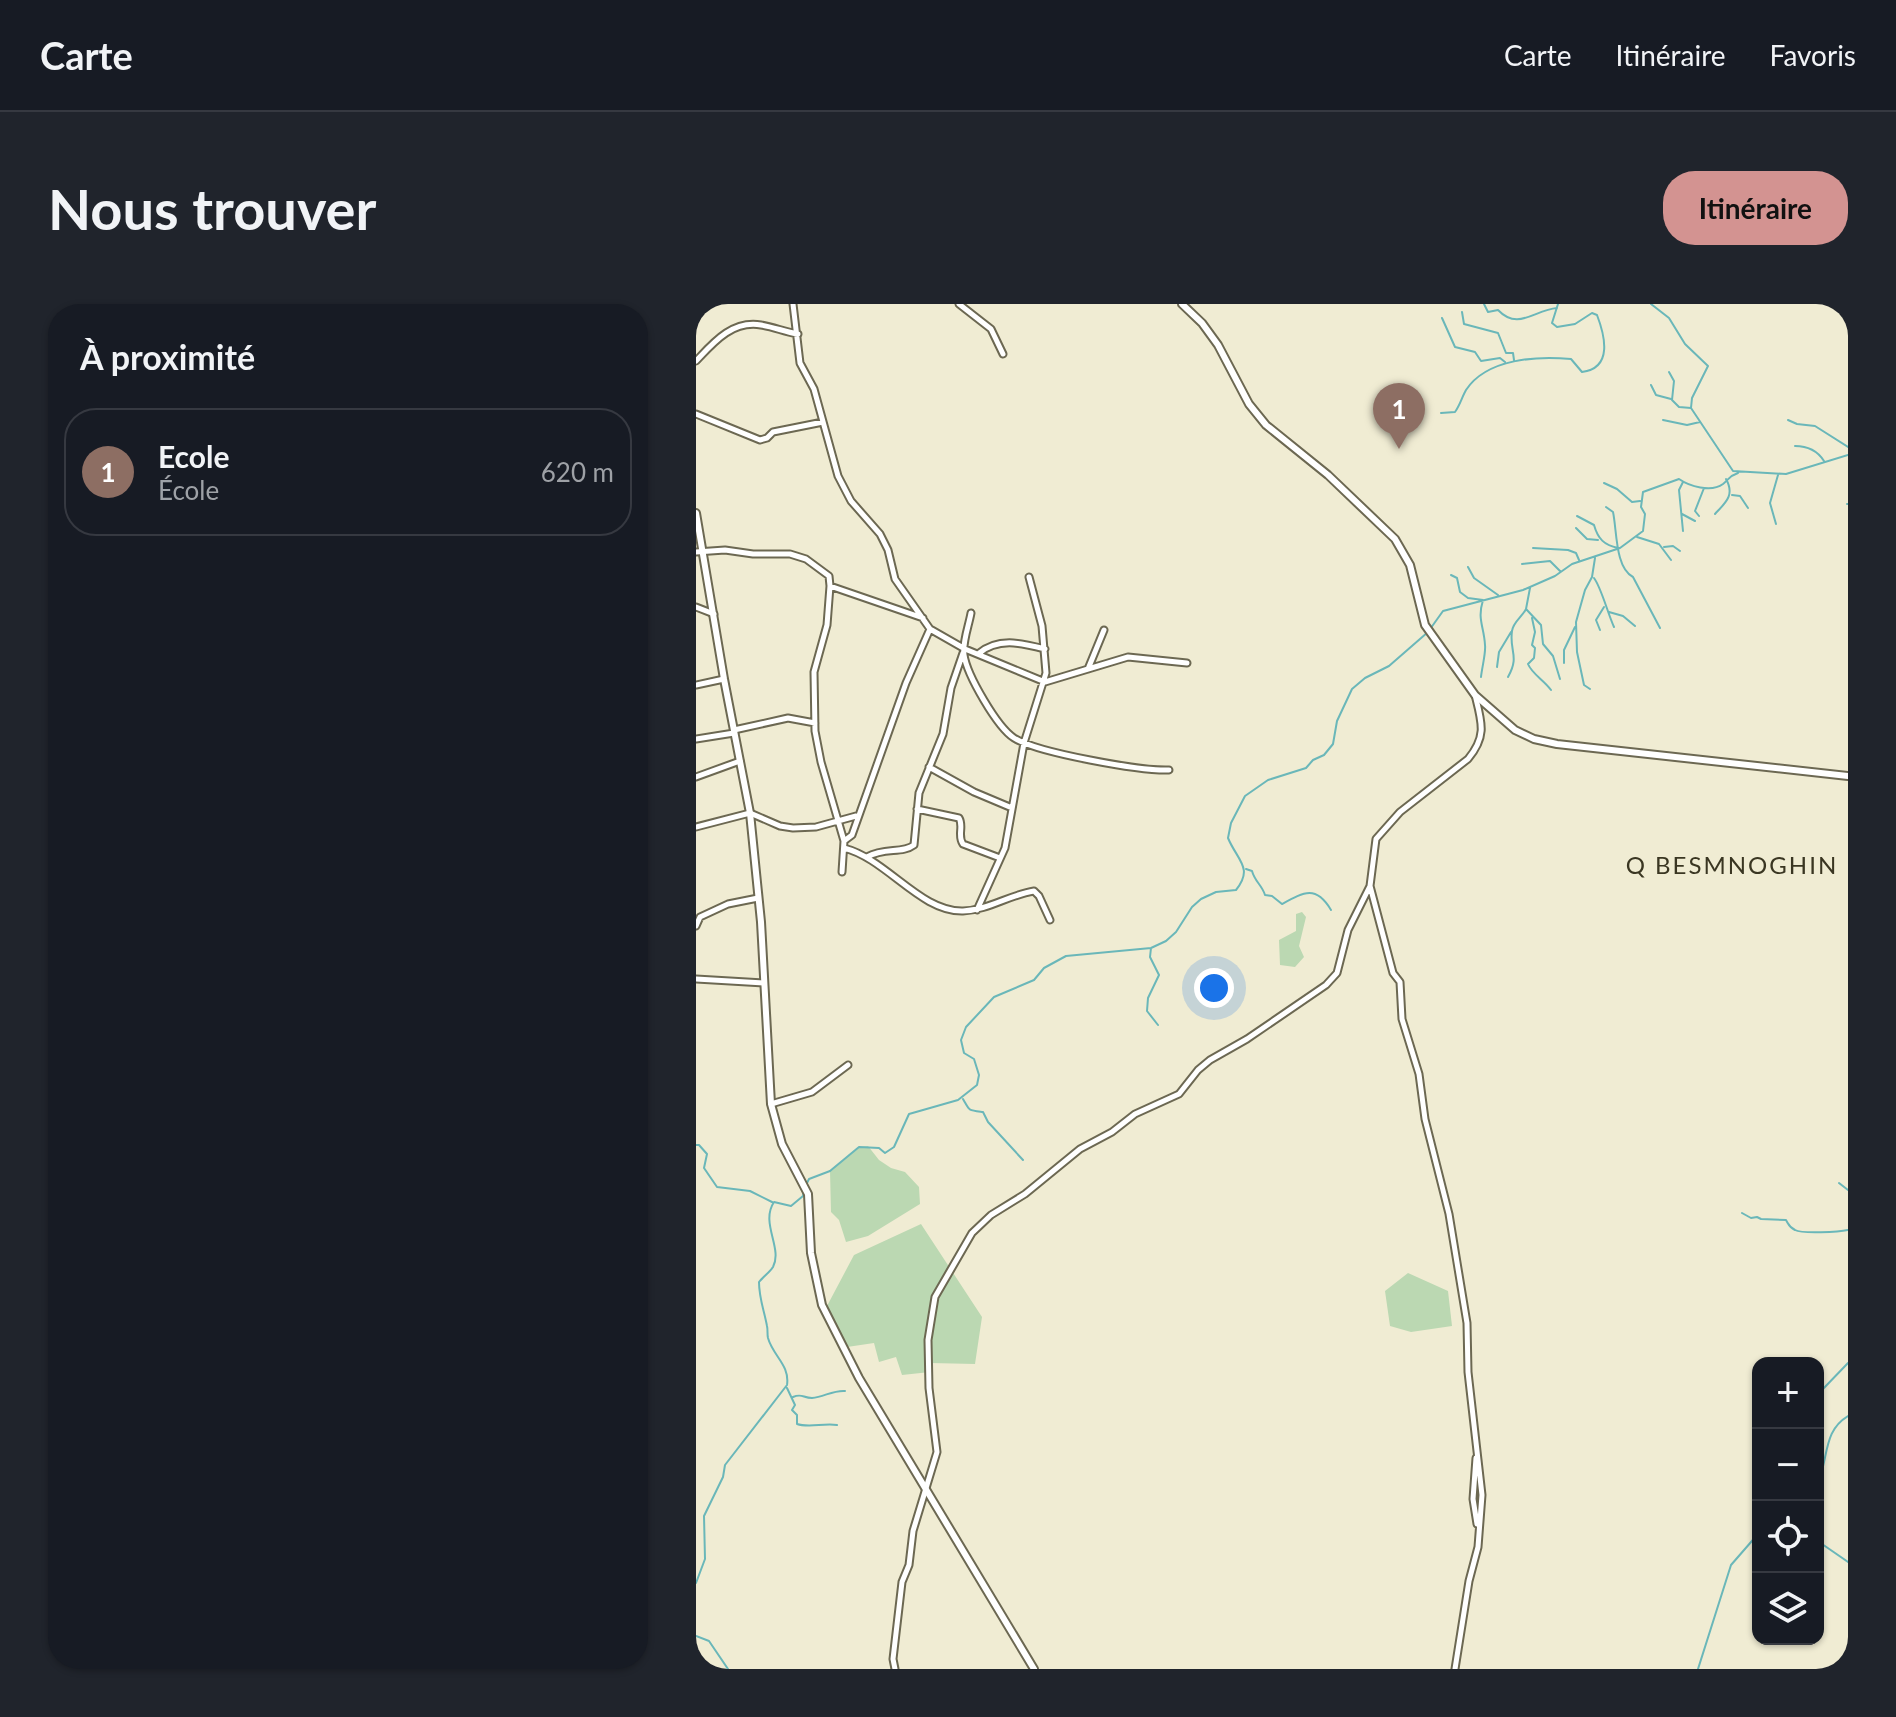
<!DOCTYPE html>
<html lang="fr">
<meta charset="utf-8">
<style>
:root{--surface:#171b24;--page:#20242c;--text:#f1f3f6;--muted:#9ea1a6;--line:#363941;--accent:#d39391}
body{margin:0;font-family:Lato,sans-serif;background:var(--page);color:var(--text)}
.controls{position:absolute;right:24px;bottom:24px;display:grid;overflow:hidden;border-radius:16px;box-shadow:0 2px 6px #0004}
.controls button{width:72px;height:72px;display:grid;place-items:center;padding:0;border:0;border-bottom:2px solid var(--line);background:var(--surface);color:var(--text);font:40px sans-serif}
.you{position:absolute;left:518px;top:684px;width:28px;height:28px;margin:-20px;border:6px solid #fff;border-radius:50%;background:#1a73e8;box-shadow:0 0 0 12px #1a73e833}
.badge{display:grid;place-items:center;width:52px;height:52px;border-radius:50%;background:var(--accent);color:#fff;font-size:26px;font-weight:700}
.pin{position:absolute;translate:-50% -66px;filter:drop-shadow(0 2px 4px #0008)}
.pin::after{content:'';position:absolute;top:42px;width:28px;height:24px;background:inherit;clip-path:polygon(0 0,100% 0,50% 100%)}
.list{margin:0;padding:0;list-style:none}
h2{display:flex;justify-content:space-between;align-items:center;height:104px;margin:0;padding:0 32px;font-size:34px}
h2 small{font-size:26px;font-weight:400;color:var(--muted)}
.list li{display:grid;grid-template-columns:52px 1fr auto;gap:24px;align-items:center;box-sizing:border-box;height:128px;margin:0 16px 16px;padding:0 16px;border:2px solid var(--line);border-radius:32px}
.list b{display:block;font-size:30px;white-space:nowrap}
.list p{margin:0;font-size:26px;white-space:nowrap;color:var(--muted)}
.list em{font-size:26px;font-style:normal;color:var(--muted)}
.icon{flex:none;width:44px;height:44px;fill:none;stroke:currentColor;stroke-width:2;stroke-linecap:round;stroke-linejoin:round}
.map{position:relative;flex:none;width:1152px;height:1365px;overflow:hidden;border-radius:32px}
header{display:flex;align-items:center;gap:48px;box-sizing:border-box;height:112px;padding:0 40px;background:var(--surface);border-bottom:2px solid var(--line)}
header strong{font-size:38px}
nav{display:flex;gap:44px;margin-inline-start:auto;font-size:28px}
.intro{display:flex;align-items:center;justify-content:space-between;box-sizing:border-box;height:192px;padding:0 48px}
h1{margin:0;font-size:56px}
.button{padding:20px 36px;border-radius:32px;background:var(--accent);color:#111;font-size:28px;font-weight:700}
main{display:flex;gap:48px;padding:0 48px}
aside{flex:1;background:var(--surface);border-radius:32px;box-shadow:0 2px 6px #0004}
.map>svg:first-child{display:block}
.green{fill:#bbd8b2}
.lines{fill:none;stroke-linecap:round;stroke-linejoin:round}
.stream{stroke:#6ab7b9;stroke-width:2}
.minor-casing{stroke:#6c6852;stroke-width:9}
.tertiary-casing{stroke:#6c6852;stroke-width:10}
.minor{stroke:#fff;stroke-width:5}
.tertiary{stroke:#fff;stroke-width:6}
.labels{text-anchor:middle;stroke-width:7;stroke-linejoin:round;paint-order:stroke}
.quarter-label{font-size:24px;letter-spacing:2px;fill:#3a3622;stroke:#f0ecd3}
</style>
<header>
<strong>Carte</strong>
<nav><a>Carte</a><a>Itinéraire</a><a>Favoris</a></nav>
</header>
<div class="intro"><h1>Nous trouver</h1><a class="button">Itinéraire</a></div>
<main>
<aside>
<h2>À proximité<small></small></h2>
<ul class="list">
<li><span class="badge" style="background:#8d6e63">1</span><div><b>Ecole</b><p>École</p></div><em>620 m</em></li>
</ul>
</aside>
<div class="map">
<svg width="1152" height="1365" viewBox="0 0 1152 1365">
<rect width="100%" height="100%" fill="#f0ecd3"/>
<path class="green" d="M606,608L610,613L603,642L608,653L599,663L584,661L583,636L600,627V610Z
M172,842L183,856L195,864L209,868L223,883L224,900L172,932L150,938L143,916L135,908L134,867L163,843Z
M225,920L286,1013L279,1060L234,1059V1068L206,1071L200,1053L183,1058L178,1039L151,1043L131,1002L158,951Z
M712,969L752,987L756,1022L715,1028L694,1022L689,987Z"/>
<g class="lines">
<path class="stream" d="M788,0L792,8L802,6C822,27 838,6 861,4
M955,0L973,14L989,40L1012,62L996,94L995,104L1037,167L1090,170L1152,151
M766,8L768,20L802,29L810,49H817L818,56
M746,14L759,43L779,48L785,57L804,54L809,58
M973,68L978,77L976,96L983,103L995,104
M955,81L960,91L975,95
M745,109L759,108C764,101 766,93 770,86C791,54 842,52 875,55L886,68C917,64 909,32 901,11L896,9L879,20L861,23L856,19L862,0
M967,116L991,121L1004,118
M1092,116L1101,120L1119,122L1152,143
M1099,142C1112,142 1121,146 1128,157
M908,179L921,185L936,198L944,197
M1036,191L1044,192L1052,204
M1151,200H1152
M910,203L917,208C921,226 919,264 937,273L964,324
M986,210L999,217
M1019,210C1030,198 1039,191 1030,175
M881,212L898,221C902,235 908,241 922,244
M1003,212L999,207L1008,184
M1080,220L1074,199L1082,171
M880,224L891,235L902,236
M987,227L983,186L987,178
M941,233L963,240L975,256
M968,243L977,242L984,247
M837,244L872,246L880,249L883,256
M826,260L854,257L864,267
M772,263L778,274L802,291
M755,271L761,274L764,288L772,294L787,296C781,316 788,322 789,341C790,349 786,363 785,373
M898,274C905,283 912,310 918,323
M834,284L830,305L845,321L847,340L857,352L864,375
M913,308L927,312L939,322
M836,314L839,328L836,341L839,344L838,354L832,360C836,370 848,376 855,386
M904,326L900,316L908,303
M868,359V346L879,323
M801,363L803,348L815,328
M812,373C824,352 813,347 816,327C817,318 826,313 830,305
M894,385L888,381L881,348L880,318L889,286L896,273L899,254
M550,565L556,567C559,578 566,581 569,591L576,592L586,600C608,588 620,581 635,606
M455,644L454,653L463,671L452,694L451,707L462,721
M267,795C274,807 271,806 287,808L292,818L327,856
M0,841H3L11,850L8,864L21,883L54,887L76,898
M1143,879L1152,886
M110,881L113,875L134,867L163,843L183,844L189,849L198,843L213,810L262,796L281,781L283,771L278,755L268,749L265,736L270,723L298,693L338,676L348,664L370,652L455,644L470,637L480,628L496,603L505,595L520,588L540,586C558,564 541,556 532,534L535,519L549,492L572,476L610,464L617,456L628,451L637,440L641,417L656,385L669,374L693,362L732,328L747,307L827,286L859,272L876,260L924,244L947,227L949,210L945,203L947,188L983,175C993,182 1015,189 1027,180C1033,175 1033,172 1042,169
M1046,909L1055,914L1061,913L1065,915L1090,916C1093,921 1093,923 1099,926C1106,930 1143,928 1152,926
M91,1084L99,1101L96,1106L101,1111V1120C112,1124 128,1119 141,1121
M1126,1086L1152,1059
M97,1093C106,1089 107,1094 116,1094C128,1093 137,1086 149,1087
M1122,1171L1125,1170C1132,1147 1130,1125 1152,1112
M1122,1233L1126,1240L1152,1258
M0,1279L9,1255L8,1212L27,1173L29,1161L91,1081C94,1061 77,1052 72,1034C71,1030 72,1026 71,1022C68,1006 63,994 63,978C67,973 74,968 77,963C87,944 64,919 78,898L95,902L107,892L108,887
M0,1332L13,1337L32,1365
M1002,1365L1035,1261L1062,1230"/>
<defs>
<path id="minor" d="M97,0L104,59L118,85L142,172L155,197L184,230L192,246L199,275L234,325L269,345L349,378L432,353L491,359
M263,0L295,25L307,50
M0,57C17,39 36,16 65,21C78,23 89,28 102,30
M0,110L64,136L71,134L77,128L127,118
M0,248L29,246L57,250H94L110,255L133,272L134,282L131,321L118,368L119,427L125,458L148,537L146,568
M134,282L227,314
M0,303L18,310
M275,309C273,321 266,339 268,351C271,371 301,423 318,434C342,449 445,467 473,466
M282,350C302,333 325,339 349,345
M392,365L408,326
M0,381L28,375
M38,426L92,414L119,419
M0,435L38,429
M233,463L278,488L316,504
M0,473L44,457
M221,505L263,514C268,522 261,532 267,540L304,554
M0,523L54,509L84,522L97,524L120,523L160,512
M148,537L156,531L210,379L234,325
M148,544C191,555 224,608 267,607C292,606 313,591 338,587L343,592L354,616
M171,553C189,543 206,550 218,541L223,489L247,430L255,384L267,349
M281,606L309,544L328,439L350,369L346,322L333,273
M0,622L4,613L32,600L62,594
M0,675L68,679
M75,800L116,788L152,761
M780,1154L777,1195L781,1220
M199,1365L197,1355L206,1278L213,1261L217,1227L241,1148L233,1084L232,1036L239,993L276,929L295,911L329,890L384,845L416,828L439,810L483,790L502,766L514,756L551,735L630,681L641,669L652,626L674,582
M759,1365L773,1277L782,1243L786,1191L772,1068L771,1019L753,910L729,815L723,770L706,715L704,678L697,669L674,582L680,535L704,508L772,455C791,432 786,419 779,391"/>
<path id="tertiary" d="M486,0L506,19L522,41L553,100L570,121L632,171L699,235L714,261L729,321L779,391L819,426L838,435L861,440L1152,472
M0,209L28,375L54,509L65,618L75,800L86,840L112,890L115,949L126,1001L163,1074L338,1365"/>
</defs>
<use href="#minor" class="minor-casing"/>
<use href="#tertiary" class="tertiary-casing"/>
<use href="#minor" class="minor"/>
<use href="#tertiary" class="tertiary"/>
</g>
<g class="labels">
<g class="quarter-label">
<text x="1036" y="570">Q BESMNOGHIN</text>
</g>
</g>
</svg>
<div class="controls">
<button>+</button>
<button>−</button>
<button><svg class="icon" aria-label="locate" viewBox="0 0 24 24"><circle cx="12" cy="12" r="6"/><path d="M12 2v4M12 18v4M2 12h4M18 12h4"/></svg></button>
<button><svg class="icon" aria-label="layers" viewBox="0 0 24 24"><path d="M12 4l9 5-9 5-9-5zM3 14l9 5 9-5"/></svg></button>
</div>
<div class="you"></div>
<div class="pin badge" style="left:703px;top:145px;background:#8d6e63">1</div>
</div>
</main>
